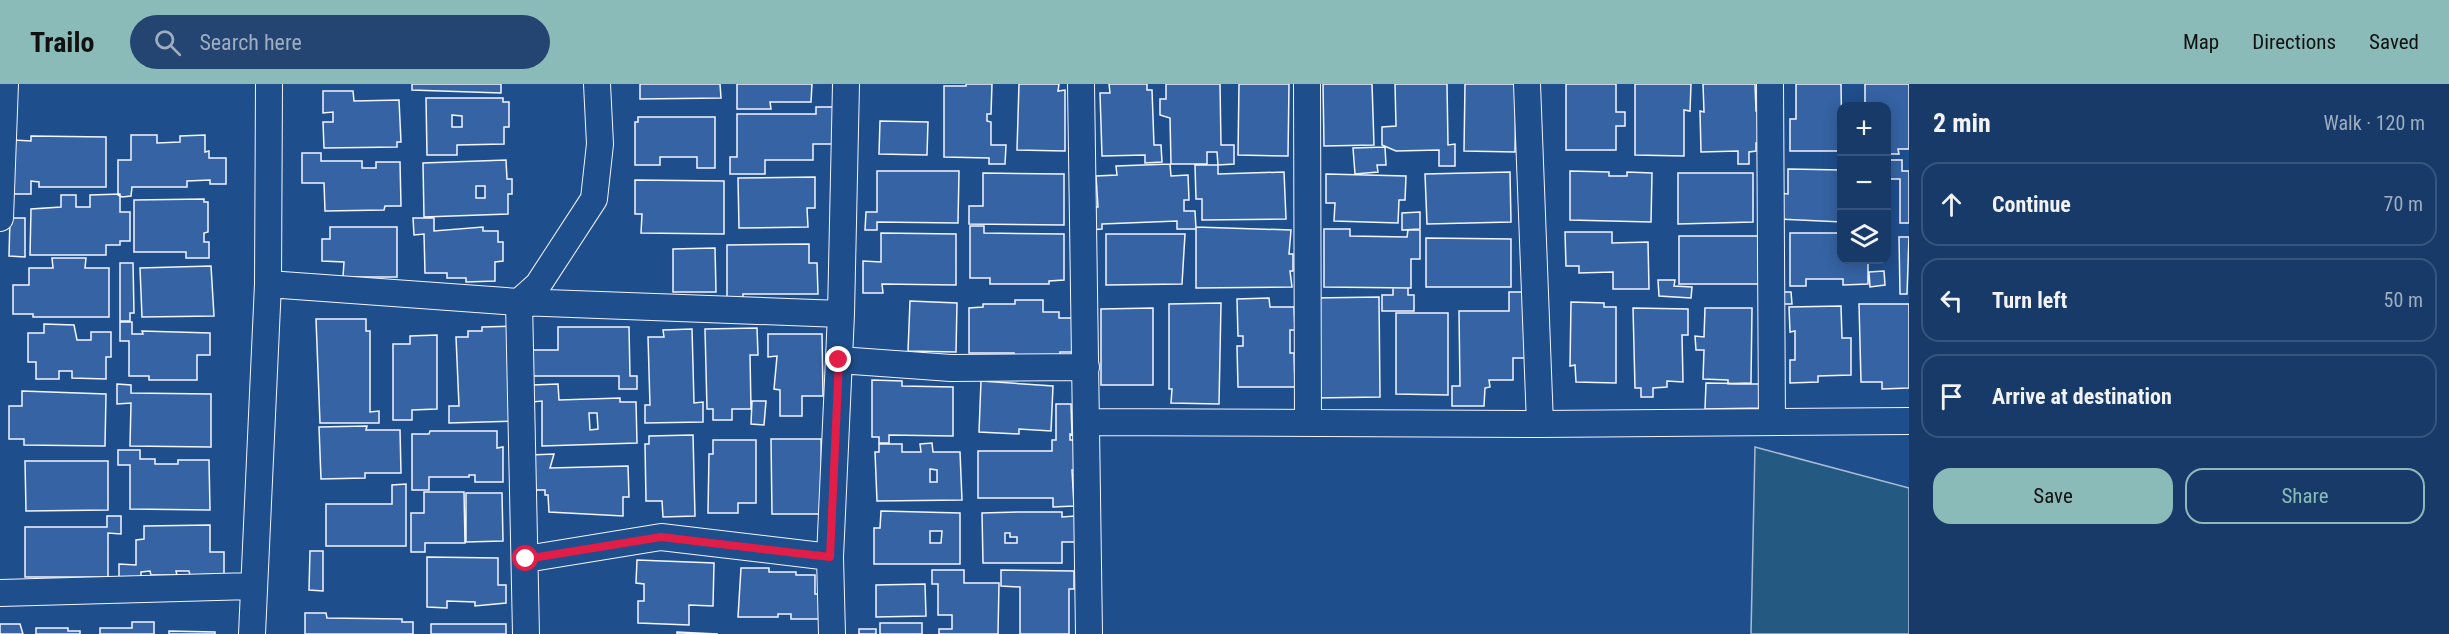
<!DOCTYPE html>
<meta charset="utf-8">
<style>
:root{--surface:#173a69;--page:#244571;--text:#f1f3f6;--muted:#9eadc0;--line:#36547d;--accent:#8bbbb9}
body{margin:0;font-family:"Roboto Condensed",sans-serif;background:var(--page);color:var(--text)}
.controls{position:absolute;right:18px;top:18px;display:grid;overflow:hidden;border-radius:12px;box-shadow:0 3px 15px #0003}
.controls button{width:54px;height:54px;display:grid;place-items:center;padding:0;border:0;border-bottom:2px solid var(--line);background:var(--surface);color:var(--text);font:30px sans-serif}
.stop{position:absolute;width:18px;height:18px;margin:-14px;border:4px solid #e11d48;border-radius:50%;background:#fff}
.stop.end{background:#e11d48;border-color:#fff;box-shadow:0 2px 6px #0008}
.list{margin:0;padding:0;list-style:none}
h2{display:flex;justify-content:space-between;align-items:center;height:78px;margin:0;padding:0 24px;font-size:26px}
h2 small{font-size:20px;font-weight:400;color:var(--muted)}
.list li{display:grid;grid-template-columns:39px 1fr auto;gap:18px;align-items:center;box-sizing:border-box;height:84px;margin:0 12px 12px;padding:0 12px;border:2px solid var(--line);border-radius:18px}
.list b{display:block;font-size:22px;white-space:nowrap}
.list em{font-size:20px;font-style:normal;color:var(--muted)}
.actions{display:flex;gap:12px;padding:18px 24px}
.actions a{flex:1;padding:14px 0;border:2px solid var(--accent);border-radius:18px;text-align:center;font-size:21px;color:var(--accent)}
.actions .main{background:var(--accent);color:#111}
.icon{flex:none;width:33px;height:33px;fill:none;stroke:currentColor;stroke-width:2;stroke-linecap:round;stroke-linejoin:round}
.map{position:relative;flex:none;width:1909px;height:550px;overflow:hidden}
header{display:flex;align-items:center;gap:36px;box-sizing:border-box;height:84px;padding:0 30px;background:var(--accent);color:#111}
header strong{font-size:28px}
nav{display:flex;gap:33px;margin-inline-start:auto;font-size:21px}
.search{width:420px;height:54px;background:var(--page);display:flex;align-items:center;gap:15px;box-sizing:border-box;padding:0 21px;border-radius:33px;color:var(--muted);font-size:22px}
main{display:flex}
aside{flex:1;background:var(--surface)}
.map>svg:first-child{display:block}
.green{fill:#245a82;stroke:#a8bbd7;stroke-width:1.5}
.building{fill:#3563a3;stroke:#f2f6ff;stroke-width:1.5;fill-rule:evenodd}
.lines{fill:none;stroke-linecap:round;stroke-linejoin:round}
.minor-casing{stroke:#f2f6ff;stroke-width:28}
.minor{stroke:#1f4e8c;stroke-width:26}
.route{stroke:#e11d48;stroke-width:8}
</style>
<header>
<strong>Trailo</strong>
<div class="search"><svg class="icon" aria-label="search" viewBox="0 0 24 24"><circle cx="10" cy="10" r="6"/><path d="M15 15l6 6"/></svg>Search here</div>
<nav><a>Map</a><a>Directions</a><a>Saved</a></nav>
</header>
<main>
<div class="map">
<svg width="1909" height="550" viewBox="0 0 1909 550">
<rect width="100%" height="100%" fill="#1f4e8c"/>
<path class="green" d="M1755,363L1909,404V550H1751Z"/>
<path class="building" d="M412,0H501V9L412,6Z
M640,0H720L721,14L640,15Z
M737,0H812L811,18H770L771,25H737Z
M966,0H992L991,30H987V37L991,38V61H1006L1005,80H989V74L944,73V2H966Z
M1019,0H1059L1058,7L1065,6V67L1017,66Z
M1109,0H1147V6H1152L1154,61H1161L1162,78L1145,79V71L1102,72L1100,9H1110Z
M1166,0H1220L1221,61H1234V80L1218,81L1217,68H1207V80H1171L1170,34L1160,31V15H1166Z
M1239,0H1289L1288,72L1238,71Z
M1323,0H1372L1374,61L1324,62Z
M1395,0H1447L1448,61L1455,60V82H1439V66L1396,67L1382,61V43L1396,42Z
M1465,0H1516L1515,68L1464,67Z
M1566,0H1616V28H1625V42H1616V66H1566Z
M1635,0H1691L1690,27L1684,26V72L1635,71Z
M1703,0H1755L1756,27H1767V59H1756V67L1749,68V80H1738V67L1701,68L1700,27L1704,28Z
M1796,0H1841L1842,67H1790V35H1796Z
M1865,0H1909V65H1898L1899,70H1886V22H1865Z
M323,7H353L354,17L399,16L401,58H397V63L324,64L323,38H333V28L323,29Z
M426,14H503V18H509V43H504V60L457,61V71H427ZM452,31L462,32V43H452Z
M816,23H835V60H813V76H765V90H730V73H737V30H816Z
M638,33H715V84H697V73H660V81H635V38H638Z
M880,37L928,38L927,71L879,70Z
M131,51H157V59L180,58V52L205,51V68L209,67V74H226V100H210V96L187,97V103H132L131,112L122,113L118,111V76H131Z
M31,52L106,53V103H39V98L31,97V110H13L14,56L31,57Z
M1385,63L1386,81H1377L1378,88L1355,90L1353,64Z
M302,69H321V77H362V84H376V78H400L401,122H385L384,126L325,127L324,99H302Z
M506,76L507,95H512V110H508V130L424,133L423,79ZM476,102H485V114H476Z
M1886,76H1902V87H1909V139H1900V95H1888Z
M1170,80L1171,92L1188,91L1189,116H1184V127H1195L1196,145H1177V137L1102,140V145L1089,146L1088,123H1098L1096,92L1117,91L1116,82Z
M1195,81H1218V90L1284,88L1286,135L1202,136V115H1196Z
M1788,85L1842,86V138L1777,135V109L1788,110Z
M877,87H959L958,139L877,138V146H865L866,128H877Z
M1570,87L1609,88V92H1627V88L1652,89L1651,138L1570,136Z
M1510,88L1511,138L1427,140L1425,90Z
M983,89L1064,90V141L969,140V122H983Z
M1678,89H1753V138L1678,140Z
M1326,90L1406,92L1405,116H1399L1398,139L1334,137L1335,119H1326Z
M815,93V124H807L808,143L739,144L738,94Z
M635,96L724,97V150L641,149L642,130H635Z
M120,110V128H130V157H120V161H106V171H30L31,125L61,123V111H76V123H90V111Z
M204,115V118H208V148L204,149V158H209V174H186V168H134V116Z
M1420,128V145L1402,146V129Z
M10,134H25V173L9,172Z
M413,134H434V147L483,143V147H498V158H503V177L495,178V197L466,198V194H447V189H425L424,150L414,151Z
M970,142H984V149L1064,150V196L1049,197V200H990V194H970Z
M330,143H397V193H343L344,178L322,177V155H330Z
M1196,143L1291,146L1289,170H1293V187H1290L1292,203L1196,204Z
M1324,145H1350V152L1407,153L1408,146H1420V175H1411V204L1324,203Z
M1565,148H1612V159L1648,158L1649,205H1613V188L1579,189V182H1566Z
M881,149L956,150V201L882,200L883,209H863V177L881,178Z
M1790,149H1842V176H1868V200L1843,201V195H1806V202H1790Z
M1106,150H1185L1182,200L1106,201Z
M1679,152H1759V200H1679Z
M1899,153H1909L1907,210H1900Z
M1426,154L1511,155V203H1426Z
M809,160V179H817L818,210H743V221H727V161Z
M715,164L716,208H673V165Z
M52,174H86L85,184H109V233H33V230H13V201H29V184H53Z
M120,179H133L134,229H130V237H120Z
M211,182L214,232L142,233L140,184Z
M1884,187L1885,201L1870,203L1869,188Z
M1658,196H1675L1674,202L1692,203L1691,214L1659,212Z
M1393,204H1408V211H1414V227H1382V211H1393Z
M1509,208H1527V274H1513V296H1489L1490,303L1485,304L1484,322H1452V302H1460L1459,227H1509Z
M1780,208H1791L1792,220H1781Z
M1379,213L1380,313L1315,314L1314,214Z
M1269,214L1270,223H1294L1295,246H1290V269H1294L1295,303H1238L1237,262H1243V252H1238L1237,215Z
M1015,216H1043V228H1059V234H1075V268H1060V274H1014V269H969V224L983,223V220H1015Z
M910,217L957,219L956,268L908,267Z
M1571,218L1604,219V223H1616V299L1576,298L1575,281L1570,282Z
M1221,219L1219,320L1171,319L1172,305H1169V220Z
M1859,220H1909V304L1882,305V298H1861Z
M1841,222L1842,254H1851V291L1818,292V298L1790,299V276H1795V247L1790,248L1789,223Z
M1153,224V301H1101V225Z
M1633,224L1688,225V251H1682L1683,298L1667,297V303L1653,304V313H1641V304H1635Z
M1705,224H1752L1751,299L1728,300V296L1703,295L1704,266H1696L1695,252L1704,253Z
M1396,229H1448V311L1396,310Z
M316,235H366V247H370V328L379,327V339H320Z
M120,238H132V250H143L142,247L210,249V271H197V296H149V292H129V257H120Z
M44,240L74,241L77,256H91V248H111V273H106V295L72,294V287H59V295H36V278H28V249H44Z
M517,242L516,337L449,339V322H459L456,253H468V247H482V243Z
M558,243H629L630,292H637V305H619V292H533V266H558Z
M757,244L758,271H750L751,325H732V336H713V325H707L705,245Z
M692,245L694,319L703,318V338L645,339V321H650L648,253H664L663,246Z
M768,250H822L823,312H802V332H780V306L774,305L777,272L768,273Z
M437,251V325L412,326V336H393V260H410V252Z
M872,296L902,297V302L953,303V352L889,351V359H879V353H872Z
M981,297L1053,302L1051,347L1019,345V350L979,348Z
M1706,299L1766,300L1765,324L1705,325Z
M117,300L131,301V309L211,310V363L130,362L131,319L117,320Z
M558,300L559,316L620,314V318H636L637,359L542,362V317L532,318V301ZM589,329H597L598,345L590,346Z
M22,307L106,310L105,362L24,361V355H9V322H22Z
M752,317H766L764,341L751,340Z
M1056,320H1071L1072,351L1070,350V356H1074L1077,386H1072L1074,422L1053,423V414H978V367H1052V356H1056Z
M367,342L366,346H400L401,389H365V394L321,395L319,343Z
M430,347H497V364L503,363V398H475V391H469V393H429V406H412V350H429Z
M693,351L695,432L663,433L662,417H646L645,360H649V352Z
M771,355H821L822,430H772Z
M713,356H756V419H738V429H708L709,370H713Z
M932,359L933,368H960L962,416L877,417L875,368H879V360H902V368H921L920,360ZM930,385L937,386V398H930Z
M118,366H140V375H155V380H178V376H209L210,426L130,425V381H118Z
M554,370L550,384L628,382L629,413H623V432L549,428L548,411H545V406H531L530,371Z
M25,377H108V426L26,427Z
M406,400V462H326V420H392V401Z
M424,408H464L465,459H425V468H411V429H424Z
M466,409H502L503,457L466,458Z
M881,427L960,429V480H874V444H880ZM930,447H942L941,459H930Z
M1020,428H1062V433L1075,432L1076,458H1062V479H983L982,429ZM1005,449H1010V453H1017V459H1005Z
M107,432H121V450L108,449V493H25V443H107Z
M210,441V468H224V490L190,491L189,487H176L177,491H151L150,487L141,488V500H119V480L136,481V456L144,455V442Z
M310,467H323V507L309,506Z
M427,473L498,474V501H506V519L475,522V518L447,517V524L427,523Z
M637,476L714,479L713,522L689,521V541L638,539V517H644V500L636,499Z
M741,484H769V488H796V491H815V510H820V535H791V530H778V533H738Z
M932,486H964V499H999L998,550H939V545H952V531H938V500H932Z
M1001,486L1074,487V505H1069V550H1020V503L1001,502Z
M925,500L926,532L876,533V501Z
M305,529H326L327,534L402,535V538H413V550H305Z
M132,538H154V550H100V544H132Z
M880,539H922V550H880Z
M0,540H20L23,550H0Z
M431,540H506V550H431Z
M36,544H68V547H80V550H36Z
M859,545H876V550H859Z
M169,547L215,548V550H169Z
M677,548L718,550H677Z"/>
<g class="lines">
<defs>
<path id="minor" d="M1081,0L1089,550
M1307,0L1308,339
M1527,0L1540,340
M1770,0L1772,338
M0,134L5,0
M268,200L519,218L841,230
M839,276L951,284L1086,283
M1087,338L1540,340L1909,337
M526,475L661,453L830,473
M0,509L252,502
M252,550L268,200L269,0
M526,550L519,218L538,201L594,115L600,60L597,0
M832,550L830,473L841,230L846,0"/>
</defs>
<use href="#minor" class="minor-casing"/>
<use href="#minor" class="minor"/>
</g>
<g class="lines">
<path class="route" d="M526,475L661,453L830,473L839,276"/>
</g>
</svg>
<div class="controls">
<button>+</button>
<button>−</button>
<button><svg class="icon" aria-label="layers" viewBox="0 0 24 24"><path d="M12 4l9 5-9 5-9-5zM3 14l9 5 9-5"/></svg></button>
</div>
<div class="stop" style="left:526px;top:475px"></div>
<div class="stop end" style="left:839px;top:276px"></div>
</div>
<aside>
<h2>2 min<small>Walk · 120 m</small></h2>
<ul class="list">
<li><svg class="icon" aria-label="ahead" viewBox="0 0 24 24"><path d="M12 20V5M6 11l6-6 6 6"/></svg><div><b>Continue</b></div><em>70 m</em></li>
<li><svg class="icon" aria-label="left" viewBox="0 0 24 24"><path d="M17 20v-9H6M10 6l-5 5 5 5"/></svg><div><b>Turn left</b></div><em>50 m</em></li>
<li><svg class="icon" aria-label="arrive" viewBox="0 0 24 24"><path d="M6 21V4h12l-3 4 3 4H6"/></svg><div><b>Arrive at destination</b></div></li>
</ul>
<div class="actions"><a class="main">Save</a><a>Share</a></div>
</aside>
</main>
